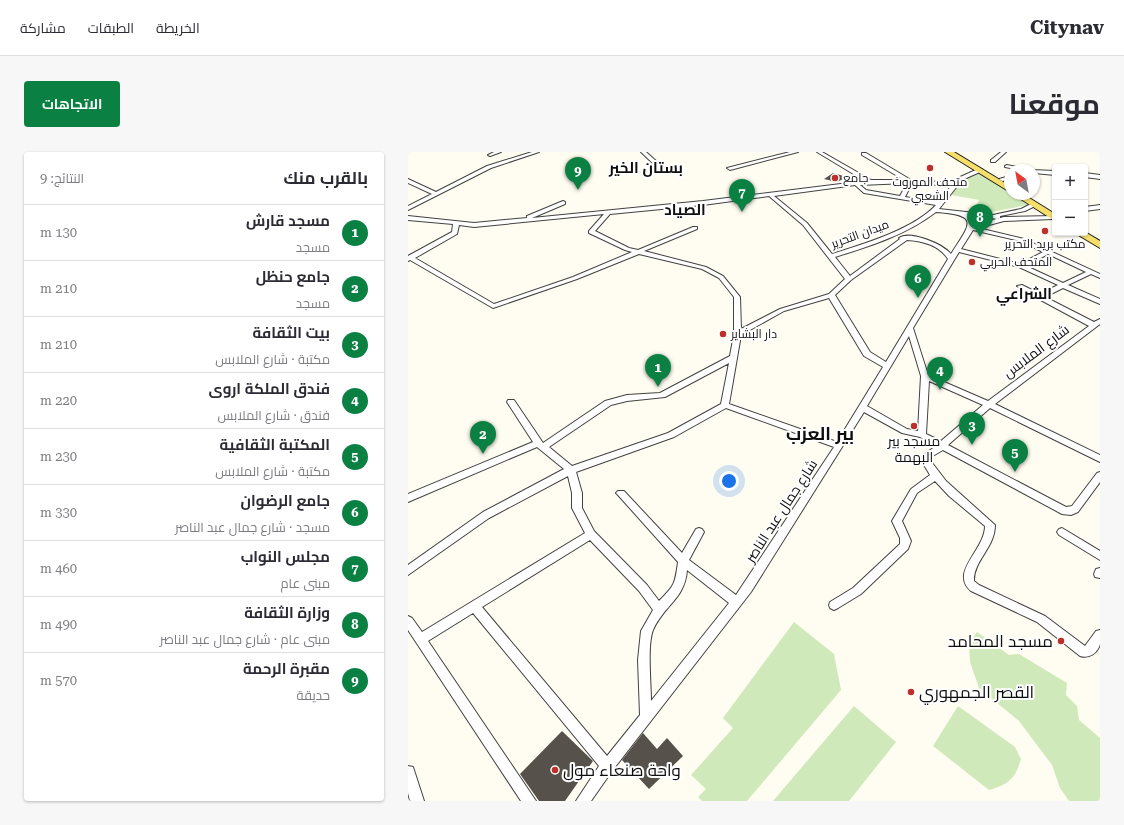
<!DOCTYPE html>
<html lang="ar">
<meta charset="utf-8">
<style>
:root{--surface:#fff;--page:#f7f7f7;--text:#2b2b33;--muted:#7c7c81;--line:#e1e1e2;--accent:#0b8043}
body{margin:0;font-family:"Roboto Serif",Cairo,serif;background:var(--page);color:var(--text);direction:rtl}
.controls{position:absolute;right:12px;top:12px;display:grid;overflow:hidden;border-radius:4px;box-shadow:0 1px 3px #0004}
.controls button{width:36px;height:36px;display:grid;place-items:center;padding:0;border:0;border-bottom:1px solid var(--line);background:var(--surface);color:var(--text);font:20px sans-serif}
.compass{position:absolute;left:596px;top:12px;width:36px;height:36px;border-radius:50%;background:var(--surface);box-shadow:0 1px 3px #0004;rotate:328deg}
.you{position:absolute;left:321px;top:329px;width:14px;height:14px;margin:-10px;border:3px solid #fff;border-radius:50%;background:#1a73e8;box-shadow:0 0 0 6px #1a73e833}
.badge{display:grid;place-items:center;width:26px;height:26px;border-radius:50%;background:var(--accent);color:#fff;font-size:13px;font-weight:700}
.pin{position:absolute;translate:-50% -33px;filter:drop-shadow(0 1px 2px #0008)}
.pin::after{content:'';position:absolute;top:21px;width:14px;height:12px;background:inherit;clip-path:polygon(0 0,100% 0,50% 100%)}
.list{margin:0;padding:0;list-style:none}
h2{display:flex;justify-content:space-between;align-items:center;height:52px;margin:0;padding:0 16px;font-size:17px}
h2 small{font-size:13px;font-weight:400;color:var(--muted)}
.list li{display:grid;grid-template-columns:26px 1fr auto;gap:12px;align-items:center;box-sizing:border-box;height:56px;padding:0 16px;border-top:1px solid var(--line)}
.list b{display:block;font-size:15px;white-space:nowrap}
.list p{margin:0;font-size:13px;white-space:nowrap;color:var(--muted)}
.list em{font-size:13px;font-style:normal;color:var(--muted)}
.map{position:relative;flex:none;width:692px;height:649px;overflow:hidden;direction:ltr;border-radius:4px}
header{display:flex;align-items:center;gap:24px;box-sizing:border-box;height:56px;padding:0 20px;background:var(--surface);border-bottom:1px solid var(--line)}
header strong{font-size:19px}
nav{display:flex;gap:22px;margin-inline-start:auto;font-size:14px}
.intro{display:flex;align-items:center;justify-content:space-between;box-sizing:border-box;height:96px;padding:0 24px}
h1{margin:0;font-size:28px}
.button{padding:10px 18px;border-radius:4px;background:var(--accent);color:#fff;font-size:14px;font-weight:700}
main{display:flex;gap:24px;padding:0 24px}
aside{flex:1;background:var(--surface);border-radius:4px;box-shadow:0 1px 3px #0004}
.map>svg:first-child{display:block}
.green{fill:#cfe9bb}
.building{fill:#57514b}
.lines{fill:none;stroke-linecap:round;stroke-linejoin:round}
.street-casing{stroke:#424242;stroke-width:2}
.primary-casing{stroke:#202020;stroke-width:2}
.street{fill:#fff;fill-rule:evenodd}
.primary{fill:#f5df6a;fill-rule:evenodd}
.poi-dot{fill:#bd2f29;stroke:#fff;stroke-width:1.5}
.labels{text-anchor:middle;stroke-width:4;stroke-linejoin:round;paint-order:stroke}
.far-poi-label{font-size:12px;fill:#0f0f0f;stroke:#fff;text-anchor:start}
.far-street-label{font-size:12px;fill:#0f0f0f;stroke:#fff}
.street-label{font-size:14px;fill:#0f0f0f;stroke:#fff}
.poi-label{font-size:14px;fill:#0f0f0f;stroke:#fff}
.far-district-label{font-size:15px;font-weight:bold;fill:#0f0f0f;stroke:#fff}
.near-poi-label{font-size:17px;fill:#0f0f0f;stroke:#fff;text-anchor:start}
.district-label{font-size:18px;font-weight:bold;fill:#0f0f0f;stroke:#fff}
</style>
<header>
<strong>Citynav</strong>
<nav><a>الخريطة</a><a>الطبقات</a><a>مشاركة</a></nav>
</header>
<div class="intro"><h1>موقعنا</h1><a class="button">الاتجاهات</a></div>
<main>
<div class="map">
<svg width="692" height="649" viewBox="0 0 692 649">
<rect width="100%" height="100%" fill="#fffdf1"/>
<path class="green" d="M570,20L620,53L572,62L565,61L571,48L543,43L552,27Z
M386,470L426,502L433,538L339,649H294L290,645L298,637L283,623L325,576L315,566Z
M569,480L601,503L611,502L659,531L658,543L669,554L671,568L692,586V649H661L652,636L644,613L611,569L571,536L562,510L561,492Z
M446,554L488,590L441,649H365Z
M550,554L607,595L613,607C607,627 601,632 581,638L525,594Z"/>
<path class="building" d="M425,21L439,25L429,30L416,27Z
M154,579L185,609L157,649H131L112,622Z
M235,581L249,597L259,586L275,604L241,637L214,608Z"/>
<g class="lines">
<defs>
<path id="street" d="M86,0H93L82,4L80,3Z
M124,0H131L83,16L0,58V54L24,42L0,31V27L28,40L79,14Z
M233,0H238L257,17V19H253Z
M382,0H390L322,18L319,16Z
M409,0H414L463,28H496L454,3V1H458L503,28L546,31L550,26L570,17H574V19L554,28L531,57L585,63L613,57L623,52H627V54L617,59L592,64V66L590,67L559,62L564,67L566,73L596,65L647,64V66L645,67L596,69L570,76L616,87L692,122V126L683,122L660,133L692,147V152L655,136L637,145L686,170L692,167V172L587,252L692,303V310L582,256L540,293L658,355L664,354L689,321L692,320V330L670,360L663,363L654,362L535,298L523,305L525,312L538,329L587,373C587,396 565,409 566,429L571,433L637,464L677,494L688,479L692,478C692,482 692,488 692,492C690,501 681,507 672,504L629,470L563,439C541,420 577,398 577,374L541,344L527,329L509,341L494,369L503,389L500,397L453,442L430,456L426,458L422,456L421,453L422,450L445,436L492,392V386L484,369L503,337L522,323L516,313L514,304L528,294L512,285L494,281L456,260L343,440L204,619L183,649H168L191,614L65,461L20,489L128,649H113L0,478V464L4,466L14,480L177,381L164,356V341L160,324L81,366L0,423V413L75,360L156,317L129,295L0,350V342L125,290L99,250L100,248H106L135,291L197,249L219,243L252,241L322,204L326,182V145L311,126L294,117L231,102L169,127L85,156L2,108L0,109V104L44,80L45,72L0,68V64L66,71L119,66V64L155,49L157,50V52L124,66L295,49L457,29ZM499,31L492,44L458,38L452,33ZM504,31L543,34L531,50L497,45ZM447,33L456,41L528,53C506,77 456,92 424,102L399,71L366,44ZM361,44L395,73L437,127L421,142L372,157L333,177L332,145L315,124L298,115L236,99L289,77V75H285L230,98L221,96L187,79L202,62L295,53ZM528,60C573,63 562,72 543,102C535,92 502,78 491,86L492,87L442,124L427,105C462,94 498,83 528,60ZM196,62L181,79V81L217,98L224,100L165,125L86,152L7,106L49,82L51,73L66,75ZM565,78L612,89L635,100L612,112L553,97ZM499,88C515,89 531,93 540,107L478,210L462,200L427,143L443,128ZM551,100L611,115L650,133L632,142L614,133L609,134L629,146L681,174L580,249L520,223L505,176ZM640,102L678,120L655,131L618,114ZM421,146L456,204L475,215L429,290L321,252L333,183L376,159ZM501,184L513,224L510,279L499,277L459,254ZM321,211L313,252L260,281L164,314L141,295L203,253L219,249L257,245ZM521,229L575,253L533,289L518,282ZM318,256L426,295L328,443L281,408L296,380L294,377L291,376L288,377L274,401L216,339H210L208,341L210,343L270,410C267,432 267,433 251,449L239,433L186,379L174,356V341L168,320L266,285ZM182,388L231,439L245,458L233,479L230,508L232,563L199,604L74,455ZM279,418L321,451L243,549C243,532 239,493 245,478C256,453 277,447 279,418Z
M593,0H598L587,10H583V8Z
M599,13L624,18L647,19V23L626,21V18H613L597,15V14Z
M677,21L692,23V27L677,25Z
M602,24V28L594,29L591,27Z
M692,53V57L677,59V55Z
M654,376L692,399V408L651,383L649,380L651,377Z
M692,416V426L687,425L686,422L688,417Z
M0,614L5,615L16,649H2L0,641Z"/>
<path id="primary" d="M537,0H546L602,34V40Z
M605,42H615L647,62V69Z
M677,80L692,89V96L667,81Z"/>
</defs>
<use href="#street" class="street-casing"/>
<use href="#primary" class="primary-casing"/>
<use href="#street" class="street"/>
<use href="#primary" class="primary"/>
</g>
<g class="poi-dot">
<circle cx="522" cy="16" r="4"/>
<circle cx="427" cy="26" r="4"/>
<circle cx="637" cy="79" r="4"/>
<circle cx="564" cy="110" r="4"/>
<circle cx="315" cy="182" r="4"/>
<circle cx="506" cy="274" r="4"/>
<circle cx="653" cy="489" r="4"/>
<circle cx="503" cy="540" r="4"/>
<circle cx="147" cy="618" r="4"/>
</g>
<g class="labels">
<g class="far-poi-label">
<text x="435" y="30">جامع</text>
<text x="522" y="34" text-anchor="middle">متحف الموروث<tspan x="522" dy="14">الشعبي</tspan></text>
<text x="637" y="96" text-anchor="middle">مكتب بريد التحرير</text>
<text x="572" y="114">المتحف الحربي</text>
<text x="323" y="186">دار البشاير</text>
</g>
<g class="far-street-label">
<text transform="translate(452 82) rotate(-20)" y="4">ميدان التحرير</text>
</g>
<g class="street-label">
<text transform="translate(628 199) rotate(-37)" y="5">شارع الملابس</text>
<text transform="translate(373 359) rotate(-57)" y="5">شارع جمال عبد الناصر</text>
</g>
<g class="poi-label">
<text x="506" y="294">مسجد بير<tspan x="506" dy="16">البهمة</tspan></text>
</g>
<g class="far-district-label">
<text x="238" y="21">بستان الخير</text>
<text x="277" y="63">الصياد</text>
<text x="616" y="147">الشراعي</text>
</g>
<g class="near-poi-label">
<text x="645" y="495" text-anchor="end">مسجد المحامد</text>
<text x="511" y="546">القصر الجمهوري</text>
<text x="155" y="624">واحة صنعاء مول</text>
</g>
<g class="district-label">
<text x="412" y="288">بير العزب</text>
</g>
</g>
</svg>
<div class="controls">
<button>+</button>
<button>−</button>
</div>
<svg class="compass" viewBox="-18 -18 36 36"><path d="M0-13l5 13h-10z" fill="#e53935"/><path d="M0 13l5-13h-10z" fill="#7c7c81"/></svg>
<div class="you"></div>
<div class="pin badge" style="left:250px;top:235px">1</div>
<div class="pin badge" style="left:75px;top:302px">2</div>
<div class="pin badge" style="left:564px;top:293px">3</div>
<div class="pin badge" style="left:532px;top:238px">4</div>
<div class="pin badge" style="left:607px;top:320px">5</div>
<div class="pin badge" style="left:510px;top:146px">6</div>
<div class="pin badge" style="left:334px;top:60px">7</div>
<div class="pin badge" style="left:572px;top:85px">8</div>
<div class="pin badge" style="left:170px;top:38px">9</div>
</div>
<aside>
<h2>بالقرب منك<small>النتائج: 9</small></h2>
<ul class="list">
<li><span class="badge">1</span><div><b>مسجد قارش</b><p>مسجد</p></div><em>130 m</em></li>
<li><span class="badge">2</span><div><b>جامع حنظل</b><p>مسجد</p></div><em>210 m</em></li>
<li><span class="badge">3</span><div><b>بيت الثقافة</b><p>مكتبة · شارع الملابس</p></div><em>210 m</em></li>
<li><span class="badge">4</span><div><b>فندق الملكة اروى</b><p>فندق · شارع الملابس</p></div><em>220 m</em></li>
<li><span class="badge">5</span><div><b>المكتبة الثقافية</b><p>مكتبة · شارع الملابس</p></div><em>230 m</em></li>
<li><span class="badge">6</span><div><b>جامع الرضوان</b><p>مسجد · شارع جمال عبد الناصر</p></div><em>330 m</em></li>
<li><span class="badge">7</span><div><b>مجلس النواب</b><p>مبنى عام</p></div><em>460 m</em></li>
<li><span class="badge">8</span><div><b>وزارة الثقافة</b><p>مبنى عام · شارع جمال عبد الناصر</p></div><em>490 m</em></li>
<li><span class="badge">9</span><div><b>مقبرة الرحمة</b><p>حديقة</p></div><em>570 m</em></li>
</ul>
</aside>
</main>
